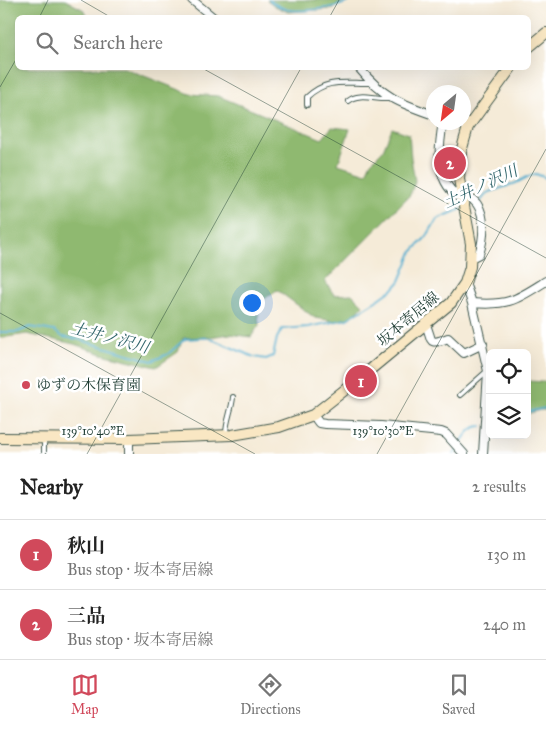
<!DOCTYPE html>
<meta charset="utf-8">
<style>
:root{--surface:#fff;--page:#f6f6f6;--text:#222;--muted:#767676;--line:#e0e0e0;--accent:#d1495b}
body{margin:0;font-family:"IM FELL Great Primer","Noto Serif JP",serif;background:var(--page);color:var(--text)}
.controls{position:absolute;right:15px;bottom:15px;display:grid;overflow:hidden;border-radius:8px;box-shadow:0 5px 20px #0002}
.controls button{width:45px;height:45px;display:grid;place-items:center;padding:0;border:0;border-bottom:1px solid var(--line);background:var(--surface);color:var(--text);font:25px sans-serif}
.compass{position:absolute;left:426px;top:85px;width:45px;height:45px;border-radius:50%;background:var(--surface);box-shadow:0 5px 20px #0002;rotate:209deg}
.you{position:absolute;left:251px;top:302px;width:18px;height:18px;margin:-12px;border:4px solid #fff;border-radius:50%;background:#1a73e8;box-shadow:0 0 0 8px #1a73e833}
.badge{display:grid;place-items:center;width:32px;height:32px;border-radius:50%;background:var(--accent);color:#fff;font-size:16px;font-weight:700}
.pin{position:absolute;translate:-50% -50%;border:2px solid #fff;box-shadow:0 1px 5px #0006}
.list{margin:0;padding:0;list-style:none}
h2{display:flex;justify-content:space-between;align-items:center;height:65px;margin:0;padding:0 20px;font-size:21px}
h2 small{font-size:16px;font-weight:400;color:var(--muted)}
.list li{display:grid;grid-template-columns:32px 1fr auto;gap:15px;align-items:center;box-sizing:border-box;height:70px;padding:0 20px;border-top:1px solid var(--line)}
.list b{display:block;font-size:19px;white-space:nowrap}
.list p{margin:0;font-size:16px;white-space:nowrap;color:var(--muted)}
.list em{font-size:16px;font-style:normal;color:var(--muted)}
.icon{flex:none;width:28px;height:28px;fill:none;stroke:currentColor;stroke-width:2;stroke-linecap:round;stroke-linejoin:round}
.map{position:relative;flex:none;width:546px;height:454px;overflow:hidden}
.search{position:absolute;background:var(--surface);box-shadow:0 5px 20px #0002;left:15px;right:15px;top:15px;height:55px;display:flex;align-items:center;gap:12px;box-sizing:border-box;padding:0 18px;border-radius:8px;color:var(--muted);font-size:19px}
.sheet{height:205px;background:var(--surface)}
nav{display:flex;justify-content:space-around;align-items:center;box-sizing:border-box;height:70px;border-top:1px solid var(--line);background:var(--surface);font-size:14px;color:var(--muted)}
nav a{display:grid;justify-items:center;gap:2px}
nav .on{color:var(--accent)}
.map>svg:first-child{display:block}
.forest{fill:#8fb970;stroke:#577b52}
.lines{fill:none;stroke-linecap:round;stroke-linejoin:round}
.stream{stroke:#52afd0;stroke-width:2}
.lane-casing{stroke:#3f574d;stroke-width:6}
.street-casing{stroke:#3f574d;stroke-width:10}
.secondary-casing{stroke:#3f574d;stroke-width:12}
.lane{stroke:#fff;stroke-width:4}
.street{stroke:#fff;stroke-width:8}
.secondary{stroke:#f9e7c3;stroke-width:10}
.ticks{fill:none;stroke:#1f3d34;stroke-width:1;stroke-opacity:0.45}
.poi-dot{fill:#d1495b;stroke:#fff;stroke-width:2}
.labels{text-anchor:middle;stroke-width:5;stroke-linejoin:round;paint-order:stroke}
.street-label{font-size:15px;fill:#1f3d34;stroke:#fff}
.poi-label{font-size:15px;fill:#1f3d34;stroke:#fff;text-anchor:start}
.water-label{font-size:16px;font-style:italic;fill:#31656b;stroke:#fff}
.ticks-label{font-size:12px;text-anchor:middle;fill:#1f3d34;stroke:#fff;stroke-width:5;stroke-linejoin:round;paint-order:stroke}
</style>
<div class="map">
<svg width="546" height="454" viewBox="0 0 546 454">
<rect width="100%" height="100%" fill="#fff"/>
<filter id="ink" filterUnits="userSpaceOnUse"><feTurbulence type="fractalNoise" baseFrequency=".02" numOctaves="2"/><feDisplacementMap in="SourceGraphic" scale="10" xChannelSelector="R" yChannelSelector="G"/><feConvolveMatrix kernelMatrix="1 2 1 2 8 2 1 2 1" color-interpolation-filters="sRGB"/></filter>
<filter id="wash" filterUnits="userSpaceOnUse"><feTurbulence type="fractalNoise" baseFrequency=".0096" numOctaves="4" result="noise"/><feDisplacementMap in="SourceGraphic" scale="20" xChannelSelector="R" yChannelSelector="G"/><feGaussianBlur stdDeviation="1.12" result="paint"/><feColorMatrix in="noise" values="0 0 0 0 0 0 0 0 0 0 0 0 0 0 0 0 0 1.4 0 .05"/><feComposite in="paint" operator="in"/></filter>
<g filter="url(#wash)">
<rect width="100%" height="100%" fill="#f5ebd8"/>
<path class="forest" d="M0,0H65L84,10L88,17L18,18V68H124L190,94L218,96L322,139L332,127L350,129L338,164L366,173L371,162L383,150L392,128L409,134L411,158L415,181L410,195L325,281L334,295L352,294L363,305L352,317L335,321L315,318L277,290L257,304L259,325L251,337L230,334L209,337L183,338L178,352L156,367L102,354L74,344L27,334L0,338Z
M267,0H344L332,9L288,12L275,6Z
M527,381L546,382V410H540L527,414Z"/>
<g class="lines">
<path class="stream" d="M269,0C275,4 282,9 290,10C303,12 341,8 351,0
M478,203L480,202L487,193L516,183L531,175L536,174L546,178
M0,332H18L30,327L54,331L63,337L77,339L152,361L168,354L185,339L200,338H209L254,357L266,359L273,356L277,338L282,329L308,327L347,319L379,299L393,289L400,281L412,252L427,236L437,219L461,209
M527,412L546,408
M459,446C465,436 470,426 482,426
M454,454L457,450"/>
</g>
</g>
<g filter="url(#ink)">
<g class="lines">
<defs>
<path id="lane" d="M348,101C359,92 375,99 389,98
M307,105V97C328,77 347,84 371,83
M460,395L486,372
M226,434C226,421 232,410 233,397
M44,439V454"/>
<path id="street" d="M192,0L214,18
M359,68C383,97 399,103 434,115
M443,122C438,151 434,183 463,200
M455,122L468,127
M461,192C467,195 473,199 477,204C486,217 484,239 479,254L471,258
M465,283L472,303L488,371L483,454
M472,303C509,306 516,300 546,281
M425,324C434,338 425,347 448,338L464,353L483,344
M313,415L319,423L325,424L381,426L441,432L446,434L464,454
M129,454V439"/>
<path id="secondary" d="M528,48L546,33
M0,438L129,439L232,435L279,427L313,415L365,374L451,303L465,283L470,267L471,244L459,179L461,152L468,127L511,68"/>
</defs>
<use href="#lane" class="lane-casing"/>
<use href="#street" class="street-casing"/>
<use href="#secondary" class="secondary-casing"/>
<use href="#lane" class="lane"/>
<use href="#street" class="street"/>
<use href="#secondary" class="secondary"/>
</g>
</g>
<path class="ticks" d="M81,0L112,18M39,18L48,0M329,18L339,0M202,68L546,258M0,87L18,56M0,313L255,454M87,454L301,68M377,454L546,149"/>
<circle class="poi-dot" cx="26" cy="385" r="5"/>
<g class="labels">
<g class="street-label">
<text transform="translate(408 319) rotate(-40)" y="5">坂本寄居線</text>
</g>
<g class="poi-label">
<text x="36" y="390">ゆずの木保育園</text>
</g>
<g class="water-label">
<text transform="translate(480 186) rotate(-25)" y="6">土井ノ沢川</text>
<text transform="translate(110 337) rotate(15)" y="6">土井ノ沢川</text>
</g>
</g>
<g class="ticks-label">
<text x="93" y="435">139°10'40"E</text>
<text x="383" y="435">139°10'30"E</text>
</g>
</svg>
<div class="controls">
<button><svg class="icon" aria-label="locate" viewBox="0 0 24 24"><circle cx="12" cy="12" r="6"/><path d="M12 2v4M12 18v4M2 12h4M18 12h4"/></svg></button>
<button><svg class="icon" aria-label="layers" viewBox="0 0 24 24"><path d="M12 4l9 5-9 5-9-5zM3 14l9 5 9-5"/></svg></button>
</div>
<svg class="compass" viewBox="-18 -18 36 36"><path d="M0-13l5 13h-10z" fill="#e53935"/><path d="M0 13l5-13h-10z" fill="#767676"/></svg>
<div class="you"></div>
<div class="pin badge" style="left:361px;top:381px">1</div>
<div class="pin badge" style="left:450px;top:163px">2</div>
<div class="search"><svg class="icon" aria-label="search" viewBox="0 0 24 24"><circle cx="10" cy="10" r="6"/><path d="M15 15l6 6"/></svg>Search here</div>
</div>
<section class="sheet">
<h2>Nearby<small>2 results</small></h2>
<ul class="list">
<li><span class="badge">1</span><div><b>秋山</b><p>Bus stop · 坂本寄居線</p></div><em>130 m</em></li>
<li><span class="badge">2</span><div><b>三品</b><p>Bus stop · 坂本寄居線</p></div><em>240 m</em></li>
</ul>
</section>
<nav>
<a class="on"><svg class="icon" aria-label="map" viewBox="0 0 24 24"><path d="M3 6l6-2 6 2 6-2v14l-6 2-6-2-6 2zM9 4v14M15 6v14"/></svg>Map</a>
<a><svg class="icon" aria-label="directions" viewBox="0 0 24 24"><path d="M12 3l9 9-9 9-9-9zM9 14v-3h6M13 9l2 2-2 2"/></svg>Directions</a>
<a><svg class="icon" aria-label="saved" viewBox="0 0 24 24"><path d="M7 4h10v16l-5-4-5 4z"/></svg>Saved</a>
</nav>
